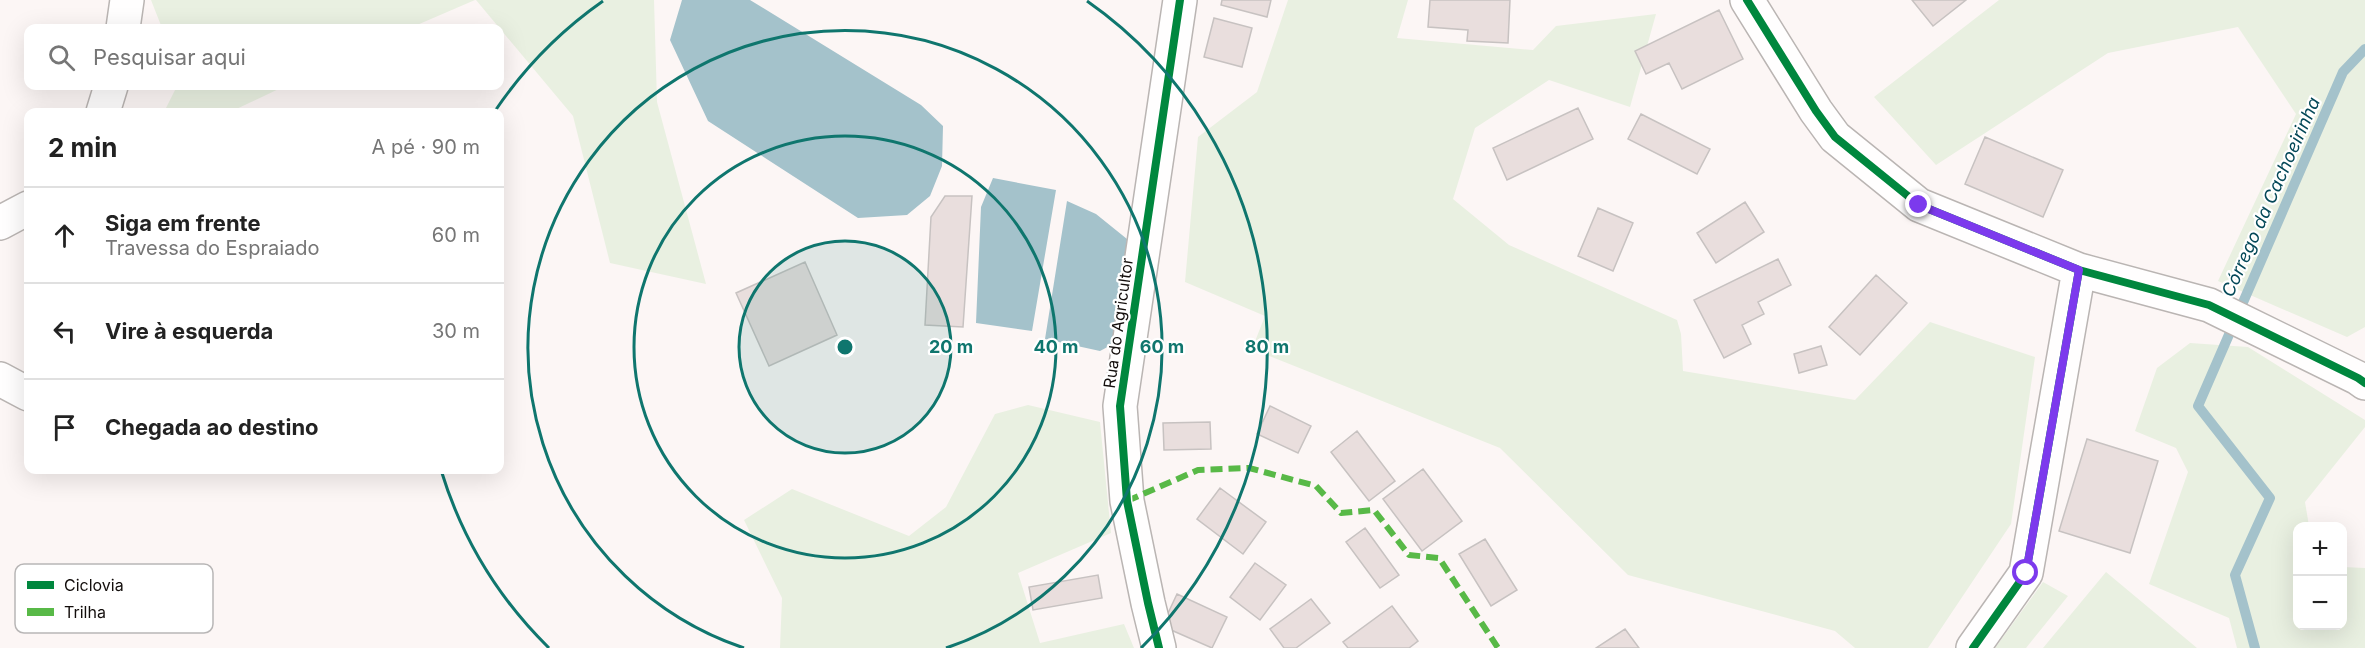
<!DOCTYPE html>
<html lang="pt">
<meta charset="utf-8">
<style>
:root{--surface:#fff;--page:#f2f2f2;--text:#222;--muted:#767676;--line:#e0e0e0}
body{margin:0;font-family:Inter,sans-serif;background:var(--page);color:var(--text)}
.controls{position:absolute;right:18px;bottom:18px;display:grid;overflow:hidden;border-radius:12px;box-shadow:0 6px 24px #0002}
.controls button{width:54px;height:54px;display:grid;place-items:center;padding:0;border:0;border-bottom:2px solid var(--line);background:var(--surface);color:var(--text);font:30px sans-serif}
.stop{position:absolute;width:18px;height:18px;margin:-14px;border:4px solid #7c3aed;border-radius:50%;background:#fff}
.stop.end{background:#7c3aed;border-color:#fff;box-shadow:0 2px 6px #0008}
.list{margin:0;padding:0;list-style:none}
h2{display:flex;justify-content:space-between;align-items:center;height:78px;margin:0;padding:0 24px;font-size:26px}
h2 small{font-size:20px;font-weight:400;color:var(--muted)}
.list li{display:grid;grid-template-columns:39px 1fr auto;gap:18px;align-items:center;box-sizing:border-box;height:96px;padding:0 24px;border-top:2px solid var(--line)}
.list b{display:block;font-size:22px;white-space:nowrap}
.list p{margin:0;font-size:20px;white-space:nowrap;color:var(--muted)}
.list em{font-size:20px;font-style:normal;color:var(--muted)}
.icon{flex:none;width:33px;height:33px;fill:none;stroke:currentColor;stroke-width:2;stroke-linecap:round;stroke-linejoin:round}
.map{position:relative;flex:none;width:2365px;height:648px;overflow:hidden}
.search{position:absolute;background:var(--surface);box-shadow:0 6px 24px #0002;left:24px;top:24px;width:480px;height:66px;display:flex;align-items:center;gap:15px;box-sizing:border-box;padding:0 21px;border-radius:12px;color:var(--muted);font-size:22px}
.panel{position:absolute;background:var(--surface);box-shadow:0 6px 24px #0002;left:24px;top:108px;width:480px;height:366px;border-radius:12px}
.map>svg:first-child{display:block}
.green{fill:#e9f0e1}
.water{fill:#a4c2cb}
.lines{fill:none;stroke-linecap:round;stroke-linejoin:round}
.stream{stroke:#a4c2cb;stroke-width:10}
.building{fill:#e9dedd;stroke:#c7c2c1;stroke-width:1.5}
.minor-casing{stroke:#bab5b3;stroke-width:36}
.minor{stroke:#fffefe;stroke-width:33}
.quiet{stroke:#58b947;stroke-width:6;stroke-dasharray:12 6;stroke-linecap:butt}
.cycleway-casing{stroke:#fff;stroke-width:11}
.cycleway{stroke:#00873e;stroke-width:8}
.route{stroke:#7c3aed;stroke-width:8}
.ring{fill:none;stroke:#0f766e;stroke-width:3}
.labels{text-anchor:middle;stroke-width:4.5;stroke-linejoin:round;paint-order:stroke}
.street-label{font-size:16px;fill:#120d0b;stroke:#fff}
.water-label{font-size:18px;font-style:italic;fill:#044858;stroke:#fff}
.key{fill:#fff;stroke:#b8b6b6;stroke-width:1.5}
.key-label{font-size:16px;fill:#120d0b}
.centre{fill:#0f766e;stroke:#fff;stroke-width:3}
.ring-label{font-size:18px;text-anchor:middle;font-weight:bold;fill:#0f766e;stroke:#fff;stroke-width:4.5;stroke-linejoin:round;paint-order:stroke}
</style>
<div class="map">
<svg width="2365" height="648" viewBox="0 0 2365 648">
<rect width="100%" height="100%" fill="#fcf6f5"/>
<path class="green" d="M151,0H475L410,28H162Z
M476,0H654L657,102L706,284L610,263L573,116Z
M1288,0H1408L1397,38L1533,50L1556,26L1656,14L1630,107L1549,80L1475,128L1453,199L1509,245L1677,320L1681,334L1683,371L1855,400L1930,322L2035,357L2011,524L1928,648H1855L1835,631L1628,575L1500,448L1252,349L1265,316L1185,282L1198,137L1257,92Z
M1999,0H2365V327L2347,337L2218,281L2296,114L2238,27L2108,53L1936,165L1874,97Z
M177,86H285L230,112H164Z
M2190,343L2248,347L2365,420V427L2305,502L2309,526H2298V626H2342L2343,567L2365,568V648H2237L2229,618L2149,584L2188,472L2176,448L2135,431L2157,368Z
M1028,405L1100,422L1111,533L1018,573L1040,643L1124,624L1134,648H780L782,598L744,520L792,489L909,536L946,507L995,414Z
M2106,572L2197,648H2043Z
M2043,582L2068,596L2026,648H1995Z"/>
<path class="water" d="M682,0H750L921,105L943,126L942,166L930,196L907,215L858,218L708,121L670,40Z
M993,178L1056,190L1032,331L976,323L981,207Z
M1067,201L1096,214L1127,239L1115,343L1100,351L1045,339Z"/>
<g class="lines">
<path class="stream" d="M2255,648L2235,575L2270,498L2198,406L2343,72L2365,49"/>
</g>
<path class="building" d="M1222,0H1271L1267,17L1221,5Z
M1430,0H1510L1508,43L1467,41L1468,30L1428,27Z
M1912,0H1966L1933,26Z
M1719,10L1743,59L1682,89L1669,63L1646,74L1635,51Z
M1214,18L1252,28L1242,67L1204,57Z
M1578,108L1593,139L1507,180L1493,148Z
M1641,114L1710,149L1697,174L1628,139Z
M1985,137L2063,170L2043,217L1965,184Z
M945,196H972L963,327L925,325L931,217Z
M1745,202L1764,232L1716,263L1697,233Z
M1598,208L1633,223L1613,271L1578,256Z
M1778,259L1791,285L1758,302L1764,314L1742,325L1751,344L1724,358L1694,300Z
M805,262L837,335L769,366L736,293Z
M1876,275L1907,303L1860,355L1829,327Z
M1821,346L1827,365L1799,373L1794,354Z
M1270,406L1311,426L1298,453L1257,434Z
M1210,422L1211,449L1164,450L1163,423Z
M1357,431L1395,481L1369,501L1331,452Z
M2087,439L2158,461L2130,553L2059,531Z
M1423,469L1462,521L1422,551L1383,499Z
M1220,488L1266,522L1243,554L1197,519Z
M1365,528L1399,575L1380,588L1346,542Z
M1485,539L1517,590L1491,606L1459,554Z
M1255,563L1286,585L1260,620L1230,597Z
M1098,575L1102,598L1033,610L1029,587Z
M1177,594L1227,617L1212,648L1162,626Z
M1311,599L1330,623L1296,648H1284L1270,629Z
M1392,606L1418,641L1409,648H1348L1343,642Z
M1625,629L1639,648H1596Z"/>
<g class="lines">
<defs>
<path id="minor" d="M1747,0L1816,111L1835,137L1919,205L2079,270L2209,305L2358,378L2365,383
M123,28L127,0
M103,112L111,86
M0,223L28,208
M0,379L28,394
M1159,648L1148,603L1127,501L1120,406L1180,0
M1973,648L2026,573L2079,270"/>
</defs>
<use href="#minor" class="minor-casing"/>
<use href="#minor" class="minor"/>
<path class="quiet" d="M1127,501L1198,470L1249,468L1316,486L1341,513L1374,510L1409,555L1439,558L1498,648"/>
<defs>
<path id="cycleway" d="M1747,0L1816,111L1835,137L1919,205L2079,270L2209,305L2358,378L2365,383
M1159,648L1148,603L1127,501L1120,406L1180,0
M1973,648L2026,573L2079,270"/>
</defs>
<use href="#cycleway" class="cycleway-casing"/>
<use href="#cycleway" class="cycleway"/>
</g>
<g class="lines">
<path class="route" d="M1919,205L2079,270L2026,573"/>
</g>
<circle cx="845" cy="347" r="106" fill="#0f766e" fill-opacity=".12"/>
<g class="ring">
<circle cx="845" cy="347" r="106"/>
<circle cx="845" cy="347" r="211"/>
<path d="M744 648A317 317 0 1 1 946 648"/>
<path d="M549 648A422 422 0 0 1 441 470M495 111A422 422 0 0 1 603 1M1087 1A422 422 0 0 1 1141 648"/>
</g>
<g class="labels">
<g class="street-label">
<text transform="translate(1118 323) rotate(-82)" y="6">Rua do Agricultor</text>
</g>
<g class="water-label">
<text transform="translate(2271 197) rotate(-66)" y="6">Córrego da Cachoeirinha</text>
</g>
</g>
<rect x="15" y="564" width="198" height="69" rx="9" class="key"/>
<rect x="27" y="581" width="27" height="8" fill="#00873e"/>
<rect x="27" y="608" width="27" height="8" fill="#58b947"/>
<g class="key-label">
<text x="64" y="591">Ciclovia</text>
<text x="64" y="618">Trilha</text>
</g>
<circle cx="845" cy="347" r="9" class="centre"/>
<g class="ring-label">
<text x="951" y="353">20 m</text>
<text x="1056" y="353">40 m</text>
<text x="1162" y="353">60 m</text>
<text x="1267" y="353">80 m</text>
</g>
</svg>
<div class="controls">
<button>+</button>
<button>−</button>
</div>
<div class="stop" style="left:2026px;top:573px"></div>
<div class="stop end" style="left:1919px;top:205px"></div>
<div class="search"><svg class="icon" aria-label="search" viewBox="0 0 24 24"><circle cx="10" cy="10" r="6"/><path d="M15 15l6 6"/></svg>Pesquisar aqui</div>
<section class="panel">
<h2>2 min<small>A pé · 90 m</small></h2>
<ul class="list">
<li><svg class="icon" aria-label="ahead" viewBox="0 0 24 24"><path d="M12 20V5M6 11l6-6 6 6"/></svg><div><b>Siga em frente</b><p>Travessa do Espraiado</p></div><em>60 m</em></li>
<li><svg class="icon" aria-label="left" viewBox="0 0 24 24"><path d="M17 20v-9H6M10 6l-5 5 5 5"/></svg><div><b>Vire à esquerda</b></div><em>30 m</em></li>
<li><svg class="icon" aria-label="arrive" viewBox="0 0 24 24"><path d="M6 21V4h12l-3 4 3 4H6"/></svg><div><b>Chegada ao destino</b></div></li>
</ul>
</section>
</div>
